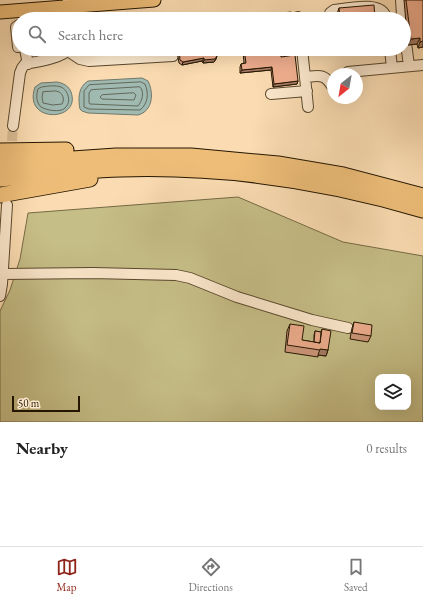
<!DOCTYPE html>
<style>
:root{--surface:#fff;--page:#f2f2f2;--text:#222;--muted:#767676;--line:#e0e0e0;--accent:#8f2418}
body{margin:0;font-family:"EB Garamond",serif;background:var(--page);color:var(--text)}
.controls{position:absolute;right:12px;bottom:12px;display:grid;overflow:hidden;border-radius:8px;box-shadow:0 4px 16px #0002}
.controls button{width:36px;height:36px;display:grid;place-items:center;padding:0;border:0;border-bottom:1px solid var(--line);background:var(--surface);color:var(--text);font:20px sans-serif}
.compass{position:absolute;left:327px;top:68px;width:36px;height:36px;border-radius:50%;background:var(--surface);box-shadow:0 4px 16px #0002;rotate:211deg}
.scale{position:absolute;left:12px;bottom:10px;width:68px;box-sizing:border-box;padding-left:4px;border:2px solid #241601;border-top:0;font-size:11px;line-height:14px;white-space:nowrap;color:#241601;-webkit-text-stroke:3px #fce8cd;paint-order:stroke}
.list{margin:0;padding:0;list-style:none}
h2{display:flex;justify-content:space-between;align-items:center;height:52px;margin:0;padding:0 16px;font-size:17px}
h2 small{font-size:13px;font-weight:400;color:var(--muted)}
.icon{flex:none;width:22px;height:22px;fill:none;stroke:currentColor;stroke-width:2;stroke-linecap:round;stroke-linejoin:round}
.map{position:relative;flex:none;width:423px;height:422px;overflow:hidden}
.search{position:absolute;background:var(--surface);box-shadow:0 4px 16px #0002;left:12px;right:12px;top:12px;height:44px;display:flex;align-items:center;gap:10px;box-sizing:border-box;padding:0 14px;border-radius:22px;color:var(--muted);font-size:15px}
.sheet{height:124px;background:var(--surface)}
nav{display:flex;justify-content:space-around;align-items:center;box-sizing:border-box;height:56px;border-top:1px solid var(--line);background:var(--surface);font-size:11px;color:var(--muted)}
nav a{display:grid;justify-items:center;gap:2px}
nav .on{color:var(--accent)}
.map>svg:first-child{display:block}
.green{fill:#c6be87;stroke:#756a44;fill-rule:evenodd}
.water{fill:#a0bab2;stroke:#6e786b}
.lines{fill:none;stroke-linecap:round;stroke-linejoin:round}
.shore{stroke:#62685a;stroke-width:1}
.minor-tunnel{stroke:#dbbe97;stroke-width:10;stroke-dasharray:10 5;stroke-linecap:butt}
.minor-casing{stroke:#5a482d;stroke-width:12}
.major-casing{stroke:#241601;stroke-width:15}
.highway-casing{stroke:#241601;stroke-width:17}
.minor{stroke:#fce8cd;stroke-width:10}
.major{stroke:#eebe79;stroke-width:13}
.highway{stroke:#eebe79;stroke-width:15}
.wall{fill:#ce967b;stroke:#241601}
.shaded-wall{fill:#a77a64;stroke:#241601}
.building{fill:#efae8f;stroke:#241601}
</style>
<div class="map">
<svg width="423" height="422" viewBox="0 0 423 422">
<rect width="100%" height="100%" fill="#fbdcb2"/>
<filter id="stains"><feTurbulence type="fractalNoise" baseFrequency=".005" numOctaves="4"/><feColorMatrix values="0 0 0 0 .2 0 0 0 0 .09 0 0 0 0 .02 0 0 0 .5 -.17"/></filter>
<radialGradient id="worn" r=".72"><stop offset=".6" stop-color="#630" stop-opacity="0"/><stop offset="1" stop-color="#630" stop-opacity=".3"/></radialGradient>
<path class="green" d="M238,197L343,242L423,256V422H0V311L10,290L20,259L28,213ZM378,377H408V407H378Z"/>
<path class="water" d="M142,78L148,81C154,93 153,111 138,115L88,113L82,111L80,109C78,99 78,87 88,81Z
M57,82C63,83 69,86 71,92C82,122 22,124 35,87L41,83Z"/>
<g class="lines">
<path class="shore" d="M141,82L145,84C149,93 148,104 140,110L89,109L84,107V91L89,85Z
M42,87C48,86 55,85 61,87C68,90 72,102 65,108C60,113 46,110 41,107C36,102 36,95 38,89Z
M140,87C145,92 142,101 138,106L90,104L89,103V93L91,90Z
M56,91C63,92 65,99 62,104L53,105L43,103L42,97L43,92Z
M134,93L136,95L134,100L102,99L100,97L102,95Z"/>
<path class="minor-tunnel" d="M11,156L13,126"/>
<defs>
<path id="minor" d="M68,0L69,7L74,19
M401,0L402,15
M298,17V19
M330,19V13L334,10C349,8 384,0 386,19
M19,25L16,27L18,47H19
M405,35L409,66
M25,49L28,64
M302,49L305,77
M390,49L392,68
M68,51L80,59L89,61L173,56L172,49
M122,59L129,49
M346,74L348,72L423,65
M271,94L307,91
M308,107L305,77C319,76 324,73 332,86L333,85
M13,126L20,73L22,68L25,64C36,62 63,58 69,49
M3,274L93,273L176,275L190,278L237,297L312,320L348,328
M0,296L2,284L7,205"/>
<path id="major" d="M0,12L154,0"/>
<path id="highway" d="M0,151L66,150
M0,164L116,156H191L278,164L343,175L423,196
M0,179C40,175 81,170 121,169C223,166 326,181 423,210
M0,195L90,179"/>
</defs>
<use href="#minor" class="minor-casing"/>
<use href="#major" class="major-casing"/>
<use href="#highway" class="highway-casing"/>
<use href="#minor" class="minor"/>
<use href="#major" class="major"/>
<use href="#highway" class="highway"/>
</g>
<path class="wall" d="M404,0H423V47L418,48L417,44L408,45Z
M339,8L375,19H337V14Z
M178,49H217L216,59L214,62L203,63L202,61L182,65L179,63L177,51Z
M243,49H280L281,57L298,81L297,84L273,87L271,70L240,73V67L241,64L244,63Z
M354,322L371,336L368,342L350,339L352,328Z
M290,324L302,340L314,342V335L315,331L321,332L322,329L328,350L326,356L318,355V357L285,352L287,331Z"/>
<path class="shaded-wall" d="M420,38L417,44L408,45L411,39Z
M423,41V47L418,48L420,42Z
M217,56L216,59L214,62L203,63L204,60Z
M204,58L202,61L182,65L183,62Z
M272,67L271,70L240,73L242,70Z
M298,81L297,84L273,87L274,84Z
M320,349L328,350L326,356L318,355Z"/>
<path class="building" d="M406,0H423V41L420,42V38L411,39Z
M374,5L375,19H340L339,8Z
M291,12L292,19H266L265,15Z
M159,16L160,19H139L138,17Z
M179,49H217V56L215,59L204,60V58L183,62L180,60Z
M244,49H280L281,57L295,55L298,81L274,84L272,67L242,70L241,64L246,63Z
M354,322L372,325L371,336L352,333Z
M290,324L304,326L302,340L320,343L322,329L331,331L328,350L320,349V350L287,345Z
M315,331L321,332L320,343L314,342Z"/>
<rect width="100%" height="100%" filter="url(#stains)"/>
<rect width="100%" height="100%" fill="url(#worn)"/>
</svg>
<div class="controls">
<button><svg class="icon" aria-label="layers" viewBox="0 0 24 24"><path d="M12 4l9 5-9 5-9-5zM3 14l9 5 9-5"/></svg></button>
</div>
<svg class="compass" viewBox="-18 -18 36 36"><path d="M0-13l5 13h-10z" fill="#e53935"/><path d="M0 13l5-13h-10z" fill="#767676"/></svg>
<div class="scale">50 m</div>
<div class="search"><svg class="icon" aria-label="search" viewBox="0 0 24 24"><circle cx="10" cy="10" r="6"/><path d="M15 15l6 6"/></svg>Search here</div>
</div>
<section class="sheet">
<h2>Nearby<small>0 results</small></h2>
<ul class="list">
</ul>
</section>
<nav>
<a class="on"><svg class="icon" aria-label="map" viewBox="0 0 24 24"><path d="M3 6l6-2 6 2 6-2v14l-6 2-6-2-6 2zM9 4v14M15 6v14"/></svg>Map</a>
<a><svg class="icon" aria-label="directions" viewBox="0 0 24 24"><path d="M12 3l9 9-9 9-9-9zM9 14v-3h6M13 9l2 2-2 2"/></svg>Directions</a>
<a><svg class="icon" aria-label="saved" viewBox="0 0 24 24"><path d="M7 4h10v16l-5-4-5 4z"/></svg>Saved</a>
</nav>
